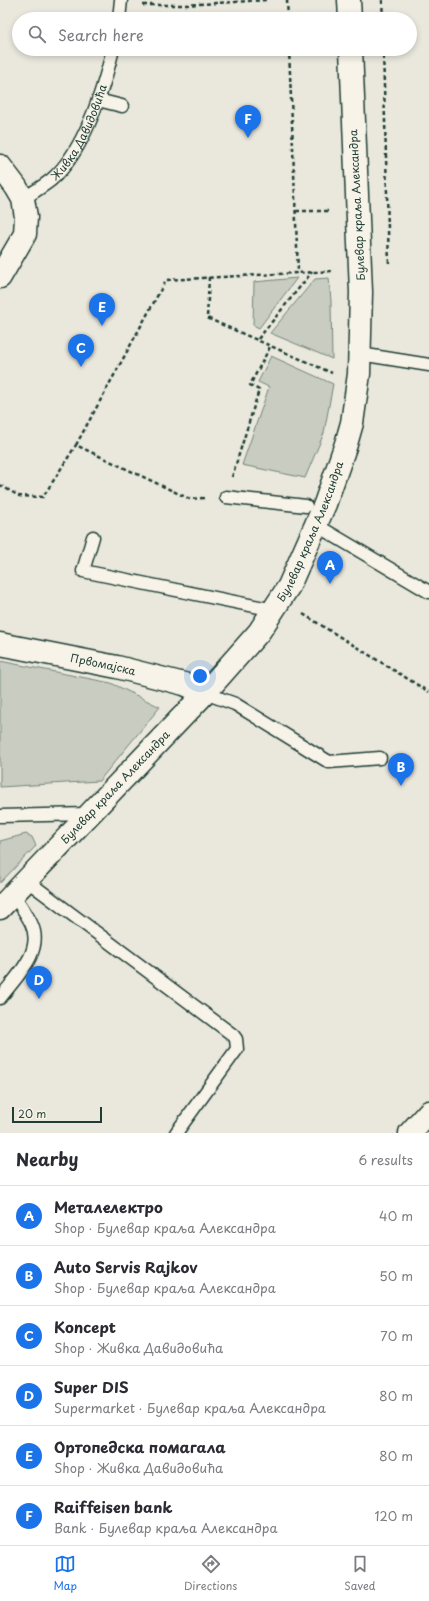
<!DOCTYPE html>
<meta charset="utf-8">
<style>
:root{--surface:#fff;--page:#f7f7f7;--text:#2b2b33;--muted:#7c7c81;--line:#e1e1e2;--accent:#1a73e8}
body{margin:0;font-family:"Playpen Sans",sans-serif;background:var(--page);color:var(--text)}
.scale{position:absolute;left:12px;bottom:10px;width:90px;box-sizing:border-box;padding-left:4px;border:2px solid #1f3d34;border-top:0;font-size:11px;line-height:14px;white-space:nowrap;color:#1f3d34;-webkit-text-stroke:3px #f7f3e8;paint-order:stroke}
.you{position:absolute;left:200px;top:676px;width:14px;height:14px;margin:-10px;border:3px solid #fff;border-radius:50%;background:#1a73e8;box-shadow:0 0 0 6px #1a73e833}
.badge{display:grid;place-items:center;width:26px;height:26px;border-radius:50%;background:var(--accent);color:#fff;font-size:13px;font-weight:700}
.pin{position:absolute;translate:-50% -33px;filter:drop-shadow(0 1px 2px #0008)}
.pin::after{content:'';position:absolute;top:21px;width:14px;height:12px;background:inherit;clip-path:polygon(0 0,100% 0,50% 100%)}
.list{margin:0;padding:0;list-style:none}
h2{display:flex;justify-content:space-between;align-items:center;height:52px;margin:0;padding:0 16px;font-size:17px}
h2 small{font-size:13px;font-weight:400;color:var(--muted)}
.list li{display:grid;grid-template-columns:26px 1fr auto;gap:12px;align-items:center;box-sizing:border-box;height:60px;padding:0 16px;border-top:1px solid var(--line)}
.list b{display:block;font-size:15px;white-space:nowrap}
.list p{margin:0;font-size:13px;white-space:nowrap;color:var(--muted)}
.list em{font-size:13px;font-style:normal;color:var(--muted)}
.icon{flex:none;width:22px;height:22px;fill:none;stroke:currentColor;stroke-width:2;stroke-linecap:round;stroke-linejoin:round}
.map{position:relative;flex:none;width:429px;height:1133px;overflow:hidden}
.search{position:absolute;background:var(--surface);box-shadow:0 2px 6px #0003;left:12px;right:12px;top:12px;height:44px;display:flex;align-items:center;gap:10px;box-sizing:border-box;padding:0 14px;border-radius:22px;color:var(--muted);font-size:15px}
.sheet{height:412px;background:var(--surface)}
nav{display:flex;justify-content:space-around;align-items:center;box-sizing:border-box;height:56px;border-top:1px solid var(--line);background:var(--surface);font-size:11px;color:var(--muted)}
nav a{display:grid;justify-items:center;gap:2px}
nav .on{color:var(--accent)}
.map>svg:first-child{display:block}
.green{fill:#c8ccc1;stroke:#74847a}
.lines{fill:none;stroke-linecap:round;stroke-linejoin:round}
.lane-casing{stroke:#1f3d34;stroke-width:15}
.street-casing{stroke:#1f3d34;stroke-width:25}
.secondary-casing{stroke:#1f3d34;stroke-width:25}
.path{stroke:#1f3d34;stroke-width:2.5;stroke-dasharray:4 3;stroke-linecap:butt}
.lane{stroke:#f7f3e8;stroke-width:12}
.street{stroke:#f7f3e8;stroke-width:22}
.secondary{stroke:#f7f3e8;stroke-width:22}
.labels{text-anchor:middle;stroke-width:3;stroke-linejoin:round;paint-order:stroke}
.street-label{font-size:11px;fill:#1f3d34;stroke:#f7f3e8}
</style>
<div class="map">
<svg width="429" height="1133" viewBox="0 0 429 1133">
<rect width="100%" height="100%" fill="#eae8dd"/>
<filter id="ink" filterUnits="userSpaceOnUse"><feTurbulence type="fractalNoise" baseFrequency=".025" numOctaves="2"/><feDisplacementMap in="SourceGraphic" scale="8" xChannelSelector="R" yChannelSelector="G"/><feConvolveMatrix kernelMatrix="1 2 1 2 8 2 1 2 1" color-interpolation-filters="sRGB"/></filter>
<g filter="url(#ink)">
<path class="green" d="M297,278L259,328L253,325L254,282Z
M329,278L331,301L332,359L270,333L315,279Z
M271,356L333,384L324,433L305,478L242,465L269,387L258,382Z
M0,661L111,683L160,707L99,781L0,787Z
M26,834L32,837L36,846L0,883V841Z"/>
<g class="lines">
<defs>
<g id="lane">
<path d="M119,19L121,0"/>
<path d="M98,100L122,106"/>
<path id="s1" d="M23,199C32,193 42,187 51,180C84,152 103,90 113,49"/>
<path d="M360,354L429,365"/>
<path d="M226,497L306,506"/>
<path d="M316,525L429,592"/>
<path d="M93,537L83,571L274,610"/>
<path d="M205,693L235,704L329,762L380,758"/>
<path d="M0,816L89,814"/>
<path d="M26,880L233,1035L236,1039L237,1049L176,1133"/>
<path d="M0,998C16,977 45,951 31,923C26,913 19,903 13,894"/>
</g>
<g id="street">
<path d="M0,166L16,187L23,199L26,217L25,234L0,277"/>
<path id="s2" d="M0,644L117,667L184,684L205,693"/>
<path d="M410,1133L429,1112"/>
</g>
<g id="secondary">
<path d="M349,0L350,19"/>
<path id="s3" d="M0,908L205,693L259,632L289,586L325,504L346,444L352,423L359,374L361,292L351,49"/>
</g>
</defs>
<use href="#lane" class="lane-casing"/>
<use href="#street" class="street-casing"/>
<use href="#secondary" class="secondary-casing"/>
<path class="path" d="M287,0L288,19
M382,0L383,19
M143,5H184L266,0
M289,49L298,272
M383,49L389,266
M296,211H331
M209,277L207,318L332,373
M258,339L312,272
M232,477L259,390L250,385L271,345
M0,485L19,496L43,497L76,445
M204,498L190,499L76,445L166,280L334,271
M303,614L429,692"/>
<use href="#lane" class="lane"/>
<use href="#street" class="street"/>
<use href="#secondary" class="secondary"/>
</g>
</g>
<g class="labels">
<g class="street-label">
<text dy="4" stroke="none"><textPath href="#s1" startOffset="90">Живка Давидовића</textPath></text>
<text transform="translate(357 205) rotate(-93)" y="4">Булевар краља Александра</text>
<text dy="4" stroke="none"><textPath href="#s3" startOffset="492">Булевар краља Александра</textPath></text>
<text dy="4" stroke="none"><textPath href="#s2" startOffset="105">Првомајска</textPath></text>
<text dy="4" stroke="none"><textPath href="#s3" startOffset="167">Булевар краља Александра</textPath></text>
</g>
</g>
</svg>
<div class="scale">20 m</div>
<div class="you"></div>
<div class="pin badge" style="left:330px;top:584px">A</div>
<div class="pin badge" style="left:401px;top:786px">B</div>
<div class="pin badge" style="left:81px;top:367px">C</div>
<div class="pin badge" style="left:39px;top:999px">D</div>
<div class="pin badge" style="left:102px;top:326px">E</div>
<div class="pin badge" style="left:248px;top:138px">F</div>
<div class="search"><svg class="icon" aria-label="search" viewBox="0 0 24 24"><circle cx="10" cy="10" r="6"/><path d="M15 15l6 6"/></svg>Search here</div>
</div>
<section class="sheet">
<h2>Nearby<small>6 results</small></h2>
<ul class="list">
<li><span class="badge">A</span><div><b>Металелектро</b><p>Shop · Булевар краља Александра</p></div><em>40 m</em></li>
<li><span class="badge">B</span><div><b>Auto Servis Rajkov</b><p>Shop · Булевар краља Александра</p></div><em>50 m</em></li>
<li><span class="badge">C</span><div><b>Koncept</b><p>Shop · Живка Давидовића</p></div><em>70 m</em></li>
<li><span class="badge">D</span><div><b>Super DIS</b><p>Supermarket · Булевар краља Александра</p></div><em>80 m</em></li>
<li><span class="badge">E</span><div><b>Ортопедска помагала</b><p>Shop · Живка Давидовића</p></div><em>80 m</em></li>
<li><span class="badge">F</span><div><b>Raiffeisen bank</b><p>Bank · Булевар краља Александра</p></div><em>120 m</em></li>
</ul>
</section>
<nav>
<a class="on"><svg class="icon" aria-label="map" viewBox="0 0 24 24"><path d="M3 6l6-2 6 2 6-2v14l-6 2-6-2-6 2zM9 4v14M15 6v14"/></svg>Map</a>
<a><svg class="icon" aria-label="directions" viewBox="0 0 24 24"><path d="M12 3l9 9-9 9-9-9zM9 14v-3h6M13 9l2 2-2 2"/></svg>Directions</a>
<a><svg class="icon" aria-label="saved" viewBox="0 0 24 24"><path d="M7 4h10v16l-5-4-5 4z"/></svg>Saved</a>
</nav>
